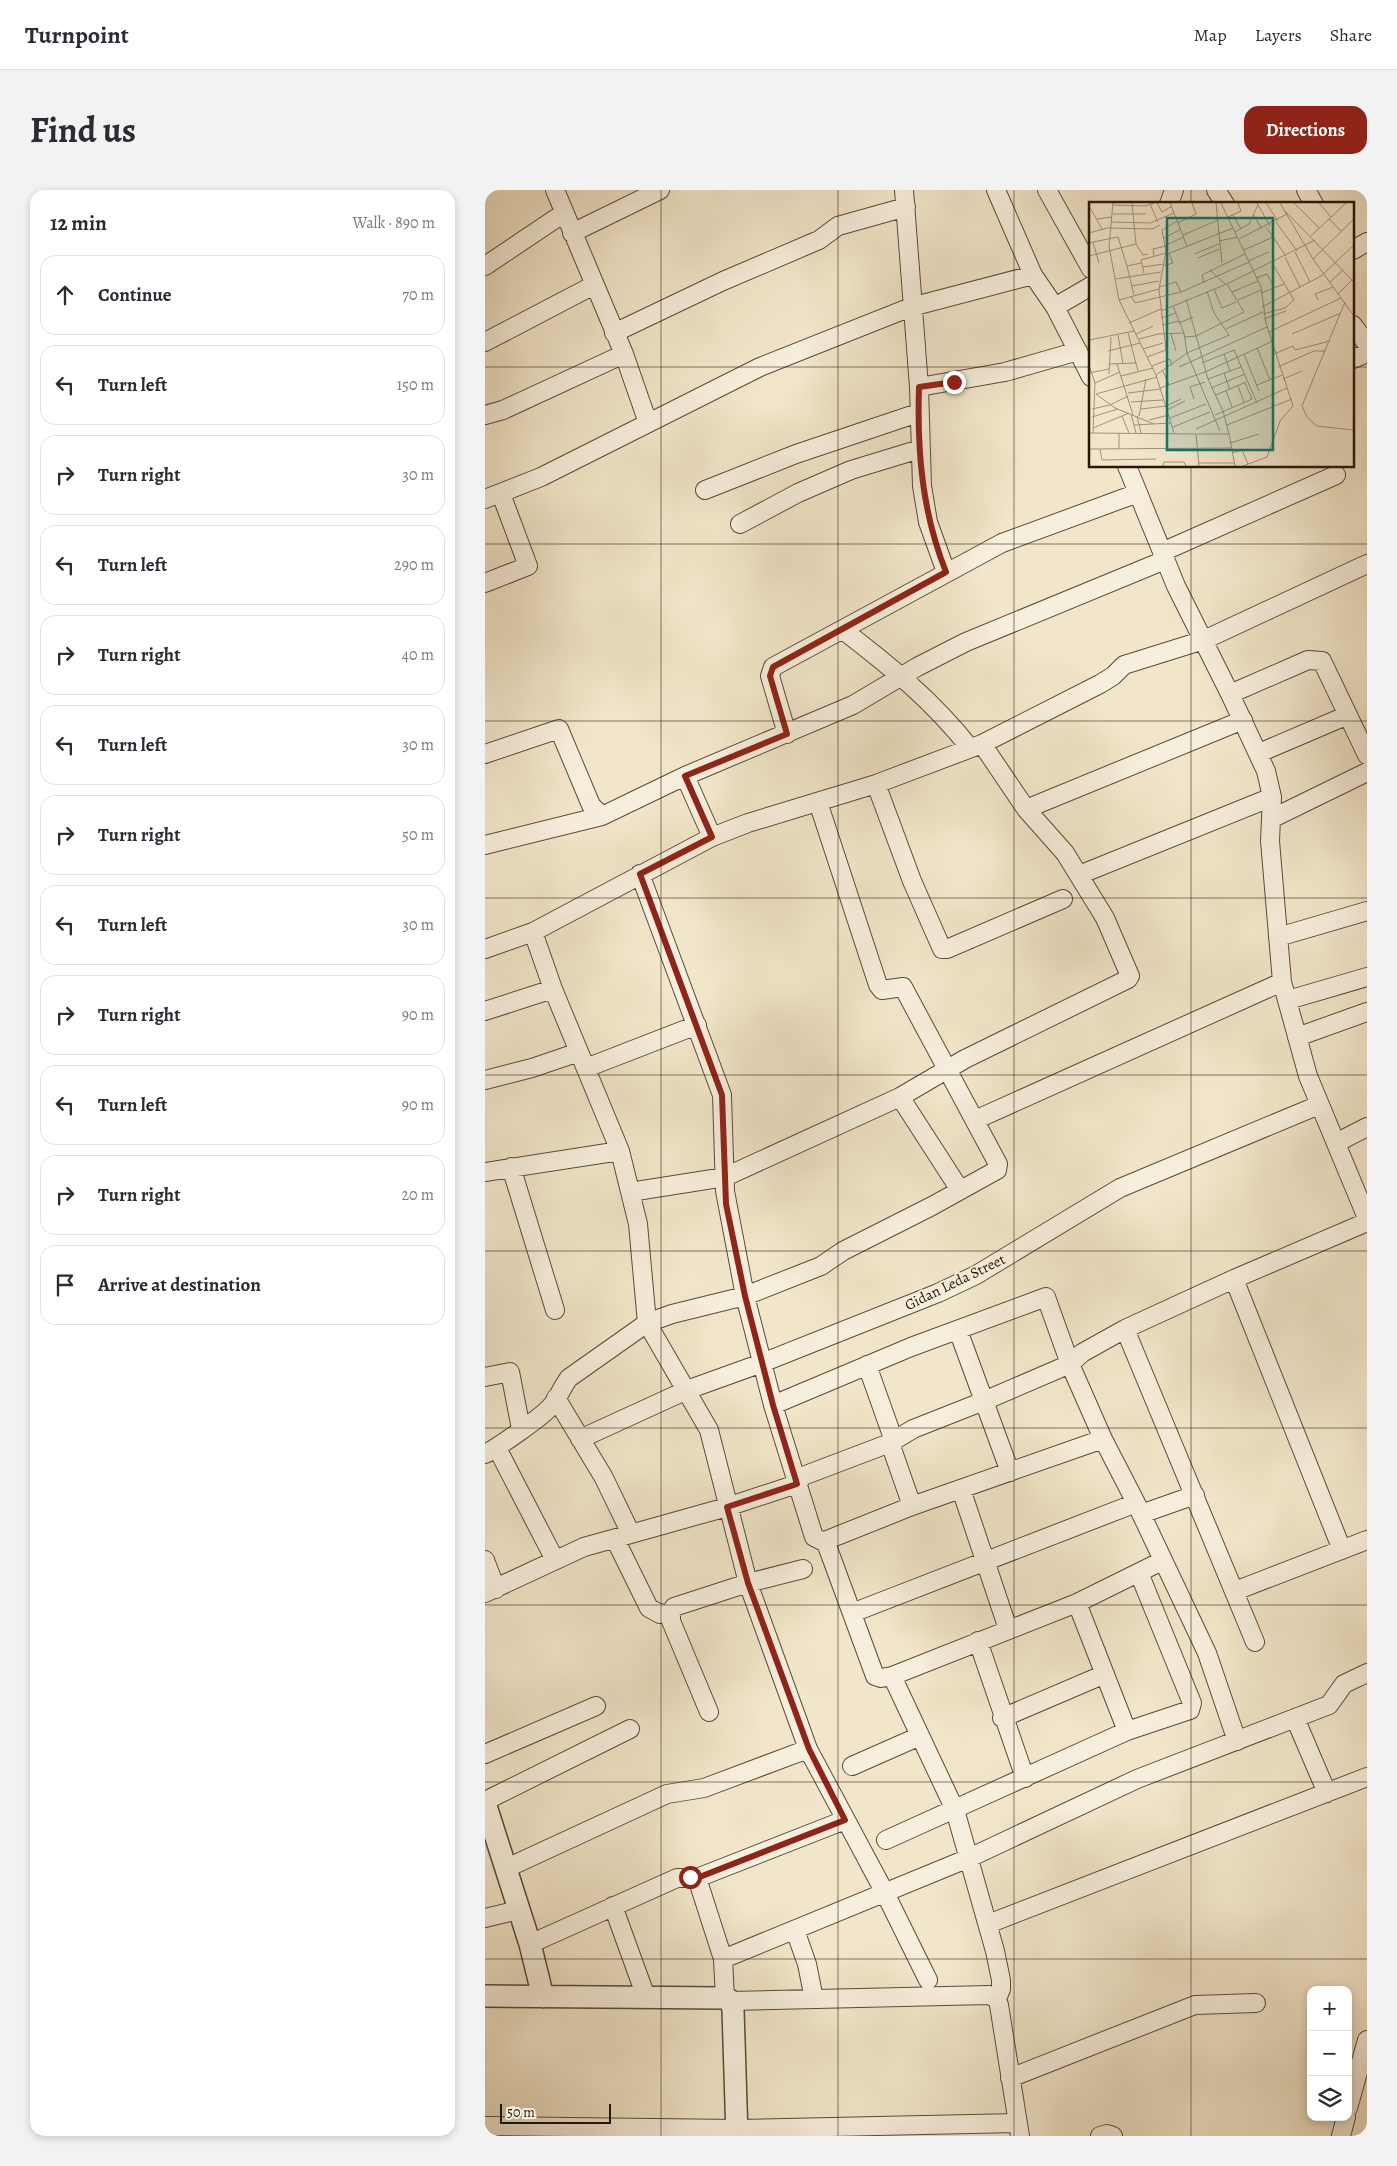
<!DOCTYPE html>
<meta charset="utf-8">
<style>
:root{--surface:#fff;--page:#f2f2f3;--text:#2b2b33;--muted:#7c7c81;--line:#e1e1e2;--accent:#8f2418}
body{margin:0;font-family:Alegreya,serif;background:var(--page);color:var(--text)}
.controls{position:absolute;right:15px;bottom:15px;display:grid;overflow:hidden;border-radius:10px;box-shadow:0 2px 8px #0003}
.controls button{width:45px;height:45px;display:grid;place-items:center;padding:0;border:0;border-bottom:1px solid var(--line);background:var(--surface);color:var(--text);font:25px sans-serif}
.scale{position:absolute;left:15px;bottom:12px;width:111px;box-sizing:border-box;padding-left:5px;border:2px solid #281607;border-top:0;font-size:14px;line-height:18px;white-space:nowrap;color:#281607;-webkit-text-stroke:4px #f7efdd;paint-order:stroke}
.stop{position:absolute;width:15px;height:15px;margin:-11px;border:4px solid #8f2418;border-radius:50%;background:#fff}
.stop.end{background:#8f2418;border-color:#fff;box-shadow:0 1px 5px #0008}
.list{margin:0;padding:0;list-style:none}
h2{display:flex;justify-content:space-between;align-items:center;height:65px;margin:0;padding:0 20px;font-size:21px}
h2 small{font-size:16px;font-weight:400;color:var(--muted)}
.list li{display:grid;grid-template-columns:32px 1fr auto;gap:15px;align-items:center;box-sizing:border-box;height:80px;margin:0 10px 10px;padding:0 10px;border:1px solid var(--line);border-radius:15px}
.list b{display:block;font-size:19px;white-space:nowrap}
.list em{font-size:16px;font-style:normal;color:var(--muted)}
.icon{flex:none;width:28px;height:28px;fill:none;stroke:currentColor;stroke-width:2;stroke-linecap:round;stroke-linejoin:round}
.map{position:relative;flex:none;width:882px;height:1946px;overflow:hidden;border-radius:15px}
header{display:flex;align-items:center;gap:30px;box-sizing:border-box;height:70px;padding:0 25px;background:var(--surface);border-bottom:1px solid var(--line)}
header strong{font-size:24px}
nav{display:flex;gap:28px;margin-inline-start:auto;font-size:18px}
.intro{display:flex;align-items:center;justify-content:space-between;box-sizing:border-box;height:120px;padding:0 30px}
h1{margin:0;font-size:35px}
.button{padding:12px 22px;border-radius:15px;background:var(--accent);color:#fff;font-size:18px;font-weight:700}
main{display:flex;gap:30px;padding:0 30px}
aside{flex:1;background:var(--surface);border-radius:15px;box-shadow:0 2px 8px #0003}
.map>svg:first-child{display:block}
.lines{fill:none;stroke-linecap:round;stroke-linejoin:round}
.minor-casing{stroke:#5a4a38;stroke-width:20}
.tertiary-casing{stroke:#5a4a38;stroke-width:24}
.minor{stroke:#f7efdd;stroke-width:18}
.tertiary{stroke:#f7efdd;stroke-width:21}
.route{stroke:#8f2418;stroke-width:6}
.grid{fill:none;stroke:#281607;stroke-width:1;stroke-opacity:0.55}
.labels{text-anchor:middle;stroke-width:4;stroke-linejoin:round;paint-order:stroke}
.street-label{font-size:15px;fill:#281607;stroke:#f7efdd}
.inset-road{fill:none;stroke:#a1937c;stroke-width:1}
.view{fill:#0f766e;fill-opacity:0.15;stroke:#0f766e;stroke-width:2.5}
.inset-edge{fill:none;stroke:#281607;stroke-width:2.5}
</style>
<header>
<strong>Turnpoint</strong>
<nav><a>Map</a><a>Layers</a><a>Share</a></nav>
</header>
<div class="intro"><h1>Find us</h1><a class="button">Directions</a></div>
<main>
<aside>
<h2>12 min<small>Walk · 890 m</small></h2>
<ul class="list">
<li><svg class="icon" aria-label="ahead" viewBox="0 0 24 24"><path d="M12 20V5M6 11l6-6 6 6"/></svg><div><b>Continue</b></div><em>70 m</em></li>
<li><svg class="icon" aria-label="left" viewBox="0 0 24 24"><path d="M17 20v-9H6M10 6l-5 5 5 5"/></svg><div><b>Turn left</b></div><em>150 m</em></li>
<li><svg class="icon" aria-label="right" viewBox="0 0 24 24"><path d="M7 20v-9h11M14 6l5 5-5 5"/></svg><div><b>Turn right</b></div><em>30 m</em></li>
<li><svg class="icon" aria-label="left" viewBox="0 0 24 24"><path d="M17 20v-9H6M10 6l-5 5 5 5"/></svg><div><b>Turn left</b></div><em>290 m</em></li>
<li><svg class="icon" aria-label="right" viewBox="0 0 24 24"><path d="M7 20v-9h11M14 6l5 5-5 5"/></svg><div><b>Turn right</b></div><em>40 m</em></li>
<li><svg class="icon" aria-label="left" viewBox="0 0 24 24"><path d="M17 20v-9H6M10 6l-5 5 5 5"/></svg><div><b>Turn left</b></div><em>30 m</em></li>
<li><svg class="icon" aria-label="right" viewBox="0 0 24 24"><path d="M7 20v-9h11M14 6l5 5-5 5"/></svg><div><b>Turn right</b></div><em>50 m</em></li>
<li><svg class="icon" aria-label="left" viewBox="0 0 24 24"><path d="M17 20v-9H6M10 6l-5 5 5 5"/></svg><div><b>Turn left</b></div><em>30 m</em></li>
<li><svg class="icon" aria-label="right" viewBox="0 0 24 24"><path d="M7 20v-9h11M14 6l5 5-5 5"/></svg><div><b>Turn right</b></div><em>90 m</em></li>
<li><svg class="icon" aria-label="left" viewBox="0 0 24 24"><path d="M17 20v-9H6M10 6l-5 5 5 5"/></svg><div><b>Turn left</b></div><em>90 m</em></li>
<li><svg class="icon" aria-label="right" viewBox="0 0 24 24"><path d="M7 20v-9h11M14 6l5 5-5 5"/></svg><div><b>Turn right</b></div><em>20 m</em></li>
<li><svg class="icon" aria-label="arrive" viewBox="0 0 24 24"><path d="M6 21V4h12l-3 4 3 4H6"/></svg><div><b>Arrive at destination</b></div></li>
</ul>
</aside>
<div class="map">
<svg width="882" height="1946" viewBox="0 0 882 1946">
<rect width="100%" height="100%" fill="#f2e6ca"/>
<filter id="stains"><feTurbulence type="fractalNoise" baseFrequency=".004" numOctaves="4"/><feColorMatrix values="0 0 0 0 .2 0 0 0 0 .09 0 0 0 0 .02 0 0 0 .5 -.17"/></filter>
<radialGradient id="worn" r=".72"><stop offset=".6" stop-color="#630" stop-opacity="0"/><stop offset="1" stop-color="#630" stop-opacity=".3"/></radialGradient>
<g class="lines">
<defs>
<path id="minor" d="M70,0L139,164L163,233
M419,0L434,197L437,296L443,332L461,382
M511,0L548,85L570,117L606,187
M562,0L606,79
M731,0L740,14
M821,0L829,14
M684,14L689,0
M87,43L175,0
M868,60L882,52
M0,76L79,23
M570,117L606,96
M868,135L882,154
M129,143L238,91L334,50L353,36L421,17
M0,152L109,95
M868,169L882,163
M434,197L520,182L593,161
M0,225L18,220L139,164
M642,276L691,396L745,504L781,581L787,607L785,651L797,792L823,886L882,1028
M220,300L311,264L433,223
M0,309L56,287L275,177L426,117L548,85
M255,334L313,303L366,280L435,259
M677,362L851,285
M0,393L43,376L16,304
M358,440C406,477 447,510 485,558
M745,504L823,470L837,471L882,565
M302,544L285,486L288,477L517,353L653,303
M774,563L863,525
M0,564L74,539L106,615L117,626
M200,586L227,647
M391,594L427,691L457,759H462L578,709
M541,619L758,530
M786,629L882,582
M0,655L117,626L200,586L368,515L432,477L481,452L680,370
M155,684L237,905L240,1001L260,1106L288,1215L329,1347L341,1353
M594,685L787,607
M48,742L68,799L135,961L153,1034L162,1133L224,1240L263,1393L323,1559L400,1703L443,1790
M793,747L882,721
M0,759L48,742L227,647L263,633L391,594L497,554L615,494L628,486L639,475L719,450L882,374
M803,810L882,787
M0,821L68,799
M812,847L882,822
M101,878L212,835
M0,890L47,878L94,862
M415,907L475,1000
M490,930L797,792
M851,953L882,937
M26,977L70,1120
M0,982L135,961
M145,1002L240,987L415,907L480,869L643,789L645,786L620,728L580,663L541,619L497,554
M749,1089L857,1360
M640,1139L770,1452
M473,1140L525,1282
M382,1175L409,1251
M0,1187L25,1182L36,1239
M71,1208L119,1288L146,1344
M288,1215L426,1157L561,1107L585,1174L618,1249L651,1313L722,1463L752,1551
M95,1249L202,1200L277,1173L453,1103L491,1085L635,998L834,915
M618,1249L427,1316L342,1350L341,1353L390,1486L396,1488L407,1486L592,1413L677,1371
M405,1253L427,1316
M12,1258L70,1370
M0,1264C12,1258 60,1225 67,1215C74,1207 77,1197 84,1188L162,1133L187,1124L260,1106L336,1076L358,1061L447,1016L512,980L513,974L418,797L397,800L393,795L333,612
M476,1299L523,1439
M656,1324L710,1305
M130,1349L164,1418L175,1424L186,1422
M0,1370L11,1399
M750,1401L882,1350
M0,1403L99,1357L242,1317L312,1294L318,1286L405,1253L428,1239L499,1211L585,1174L597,1163L640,1139L749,1089L882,1032
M592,1413L642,1541
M367,1423L651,1313
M493,1451L540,1588
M407,1486L470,1620L510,1761L516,1790V1799L512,1809
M224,1522L186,1431V1422L189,1417L263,1393L318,1379
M517,1528L620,1484
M810,1528L842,1603
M0,1564L111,1516
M367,1576L435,1546
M0,1611L145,1539
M401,1650L642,1541L705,1520L707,1513L654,1383
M22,1678L182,1604L219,1598L323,1559
M212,1688L238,1769L240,1808
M128,1716L161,1807
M0,1728L33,1720
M503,1734L882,1587
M310,1740L322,1774L329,1809
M45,1754L192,1688H212L360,1630
M238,1769L484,1668L652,1589L844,1515L859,1494L882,1483
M246,1811L504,1805L512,1809L514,1815L535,1946
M525,1888L710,1815L771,1813
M863,1918L882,1850
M0,1936L252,1939L532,1933
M615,1946L622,1944L628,1946
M856,1946L861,1927"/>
<path id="tertiary" d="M0,1613L45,1754L58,1807
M0,1806L240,1808L246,1811L248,1820L252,1946"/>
</defs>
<use href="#minor" class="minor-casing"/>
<use href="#tertiary" class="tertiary-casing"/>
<use href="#minor" class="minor"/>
<use href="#tertiary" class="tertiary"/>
</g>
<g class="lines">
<path class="route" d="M205,1687L212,1688L360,1630L324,1559L263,1393L242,1317L312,1294L288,1215L260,1106L241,1014L237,905L155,684L227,647L200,586L302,544L285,486L288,477L461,382C437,322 432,261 434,197L469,192"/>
</g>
<path class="grid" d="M176,0V1946M353,0V1946M529,0V1946M706,0V14M0,177H606M868,177H882M706,276V1946M0,354H882M0,531H882M0,708H882M0,885H882M0,1061H882M0,1238H882M0,1415H882M0,1592H882M0,1769H882"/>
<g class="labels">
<g class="street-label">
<text transform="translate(470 1092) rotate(-26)" y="5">Gidan Leda Street</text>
</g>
</g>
<g transform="translate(604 12)">
<rect width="265" height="265" fill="#f2e6ca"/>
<path class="inset-road" d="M24,1L20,44L30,98L67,173L85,231M43,1L47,42L54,53L59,52M68,1L73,10L83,4M81,1L98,44M127,1L133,61M132,1L172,85L177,121L204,204L191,219L178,255L154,264M168,1L181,24M177,1L189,19M191,1L224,57L265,114M205,1L230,26M230,1L242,15M61,2L69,20M24,3L56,4L65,1M0,4L13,27M196,9L265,80M24,12H57M164,12L173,27M144,13L152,27M139,15L152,9L149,1M8,17L23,15M240,17L252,29M22,20L61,21L85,11M187,20L208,49M89,21L107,12L103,1M177,25L197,54M146,30L160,22L169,3M0,31L18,26L64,27L71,23M94,33L129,18M222,34L257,1M75,36L92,27M150,37L198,12M130,39L149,35M4,40L29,35L38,64M0,41L4,40L10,61M77,43L95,35M155,48L184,35M206,50L221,80M105,52L130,42M76,53L144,26M0,54L47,42M65,54L64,47L77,44M196,55L211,85M109,56L130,47M224,57L265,17M159,59L180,50M74,64L84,61L80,52M54,65L75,62M121,68L136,82M55,71L52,58L77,51M167,76L178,72L185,85M26,77L72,70M241,80L254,68M115,81L113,73L156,52M43,84L70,79M70,85L87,80L92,90M125,87L133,106L147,100M143,90L169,79M172,91L195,82M249,92L263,78M45,93L38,64L52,61M42,94L46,101L92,90L160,60M97,97L119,177M30,98L70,87M149,98L172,88M229,98L226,92L244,85M256,100L213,204L218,215L228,224L264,228M84,104L95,131L98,151L131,229M173,105L232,74L265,43M72,109L138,82L226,38M174,112L196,106L205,98L183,61M72,116L87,111M175,117L197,109M40,121L72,107M90,121L104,115M73,123L90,119M137,127L174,110M180,130L252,96M39,131L49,169M47,132L64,124M82,132L87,149M203,132L252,111M29,133L34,162M96,135L107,134L155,110L138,82M50,137L69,132L95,131M0,138L45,129M168,146L181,178M54,147L74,141M19,149L51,141M135,152L141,169M155,152L170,189M185,152L204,144L206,148L241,139M58,155L77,148L70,87L77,49L73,28L88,19M113,161L145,148L168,201M20,162L47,161M28,162L44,213M0,163L6,181M63,164L81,157L83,164M90,165L178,125M189,165L225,149H237M74,169L80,183M0,171L20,167M135,171L141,188M20,172L22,135M67,173L98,151L140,133L125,111L118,89M32,174L64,166M194,177L213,169M168,183L193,173M149,184L155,200M71,186L116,170L184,139M122,186L156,172M137,189L143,205M39,191L72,187M127,193L157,180M105,197L101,185L116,180M42,200L74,198M3,207L21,203L39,194M52,207L77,204L92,197M78,208L96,199M42,212L47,231M126,213L163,197L156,181M33,214L40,231M48,214L52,231M50,214L57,177M3,215L29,207M81,216L117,202M60,218L80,213M65,222L26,206L7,192L68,175M45,223L82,221M138,223L203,197M84,225L121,210M4,226L40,211M107,227L198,186M0,231L107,232L110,264M4,231L6,181L31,170M108,232H140L146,264M140,232L134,209L119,177L152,165M141,241L170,232M0,247L142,246M11,247L13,258L67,257M30,247V231M143,251L153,248L159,262M109,261H145M74,264L75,260H95L97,264"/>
<path class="view" d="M78,16H184V248H78Z"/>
<rect width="265" height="265" class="inset-edge"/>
</g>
<rect width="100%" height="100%" filter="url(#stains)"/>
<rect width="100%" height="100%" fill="url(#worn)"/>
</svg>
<div class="controls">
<button>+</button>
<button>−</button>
<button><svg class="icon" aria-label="layers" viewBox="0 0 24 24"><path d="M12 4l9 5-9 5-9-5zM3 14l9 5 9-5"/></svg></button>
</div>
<div class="scale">50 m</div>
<div class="stop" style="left:205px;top:1687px"></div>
<div class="stop end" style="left:469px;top:192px"></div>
</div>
</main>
